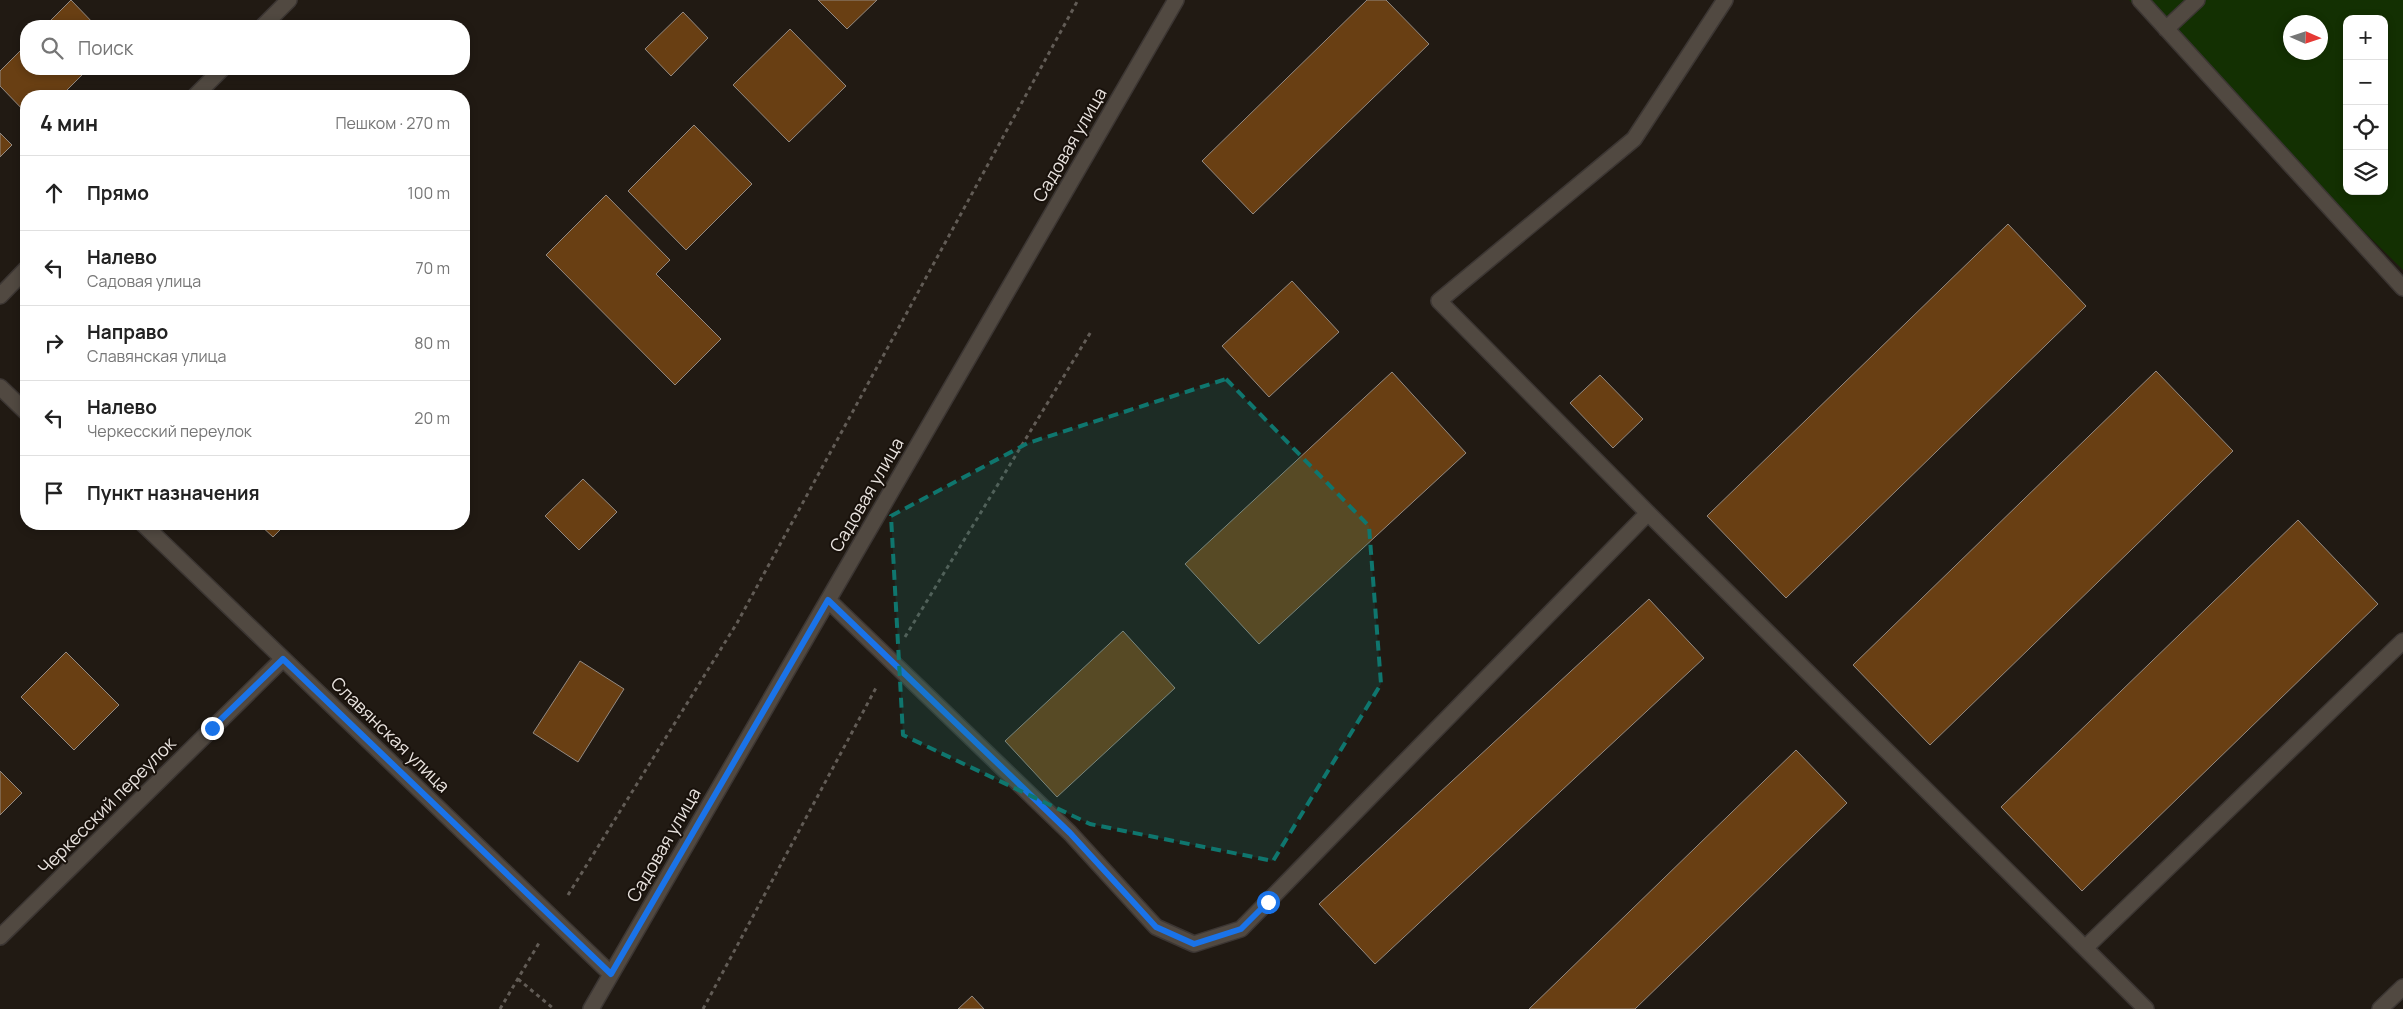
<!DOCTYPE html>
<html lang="ru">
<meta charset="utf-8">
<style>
:root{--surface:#fff;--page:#f6f6f6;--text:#222;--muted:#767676;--line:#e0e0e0}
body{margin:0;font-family:Manrope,sans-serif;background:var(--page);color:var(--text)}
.controls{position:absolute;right:15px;top:15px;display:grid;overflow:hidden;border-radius:10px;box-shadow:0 2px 8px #0003}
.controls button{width:45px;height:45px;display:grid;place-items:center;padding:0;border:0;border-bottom:1px solid var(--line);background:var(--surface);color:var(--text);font:25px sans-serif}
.compass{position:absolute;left:2283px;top:15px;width:45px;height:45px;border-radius:50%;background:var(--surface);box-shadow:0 2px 8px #0003;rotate:93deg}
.stop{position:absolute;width:15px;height:15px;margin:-11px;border:4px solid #1a73e8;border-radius:50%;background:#fff}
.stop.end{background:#1a73e8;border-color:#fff;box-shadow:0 1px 5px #0008}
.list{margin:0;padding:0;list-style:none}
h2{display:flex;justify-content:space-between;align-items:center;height:65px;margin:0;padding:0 20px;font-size:21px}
h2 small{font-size:16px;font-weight:400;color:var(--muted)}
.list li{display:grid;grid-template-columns:32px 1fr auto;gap:15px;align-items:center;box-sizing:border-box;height:75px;padding:0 20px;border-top:1px solid var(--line)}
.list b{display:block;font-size:19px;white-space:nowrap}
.list p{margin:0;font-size:16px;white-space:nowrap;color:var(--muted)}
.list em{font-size:16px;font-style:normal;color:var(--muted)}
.icon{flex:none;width:28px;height:28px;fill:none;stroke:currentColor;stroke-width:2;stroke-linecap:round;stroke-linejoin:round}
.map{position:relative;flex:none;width:2403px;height:1009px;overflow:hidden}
.search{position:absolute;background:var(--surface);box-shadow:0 2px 8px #0003;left:20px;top:20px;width:450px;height:55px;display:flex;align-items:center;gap:12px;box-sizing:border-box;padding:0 18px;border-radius:20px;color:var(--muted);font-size:19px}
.panel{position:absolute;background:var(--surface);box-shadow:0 2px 8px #0003;left:20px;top:90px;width:450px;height:440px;border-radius:20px}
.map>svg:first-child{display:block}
.green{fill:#133002;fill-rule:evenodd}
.building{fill:#693f13;stroke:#948a82}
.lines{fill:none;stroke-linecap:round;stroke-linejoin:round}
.minor-casing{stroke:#3c3633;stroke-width:18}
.path{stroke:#625c56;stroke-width:3;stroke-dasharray:4 4;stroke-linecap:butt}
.minor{stroke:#514941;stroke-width:15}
.route{stroke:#1a73e8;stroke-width:6}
.marked{fill:#0f766e;fill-opacity:0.2;stroke:#0f766e;stroke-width:4;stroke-dasharray:10 6;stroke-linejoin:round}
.labels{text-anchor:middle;stroke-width:4;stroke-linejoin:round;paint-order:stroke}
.street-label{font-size:18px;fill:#e9e3df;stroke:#18110b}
</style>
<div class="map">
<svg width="2403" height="1009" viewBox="0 0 2403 1009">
<rect width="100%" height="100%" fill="#211a13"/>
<path class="green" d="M2129,0H2403V270ZM2347,19H2384V191H2347ZM2290,22H2320V52H2290Z"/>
<path class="building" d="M71,0L96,26H45Z
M818,0H877L847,29Z
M1367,0H1386L1429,44L1253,214L1202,161Z
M683,12L708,38L671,76L645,49Z
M790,29L846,86L789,142L733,85Z
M26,45V69H88L61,96H26V113L0,86V71Z
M694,125L752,184L686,250L628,191Z
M0,133L12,145L0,157Z
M606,195L670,260L656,274L721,339L675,385L546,255Z
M2008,224L2086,306L1786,598L1707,516Z
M1292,281L1339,332L1269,397L1222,346Z
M2156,371L2233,451L1930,745L1853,665Z
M1392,372L1466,453L1259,644L1185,564Z
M1600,375L1643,419L1613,448L1570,403Z
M583,479L617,512L579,550L545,516Z
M2298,520L2378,604L2082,891L2001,807Z
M259,524H286L273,537Z
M1649,599L1704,658L1375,964L1319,904Z
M1123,631L1175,688L1057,797L1005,741Z
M66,652L119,705L74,750L21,697Z
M580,661L624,689L578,762L533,733Z
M1796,750L1847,803L1635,1009H1529Z
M0,771L22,793L0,815Z
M972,996L984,1009H958Z"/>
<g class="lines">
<defs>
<path id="minor" d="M1725,0L1634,139L1439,301L1648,513L2146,1009
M2140,0L2403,288
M263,26L289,0
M2166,29L2197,0
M195,96L222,69
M0,296L26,269
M0,387L26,412
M143,524L611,974
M828,600L1070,833L1156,927L1194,944L1241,929L1648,513
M0,937L283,659
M2085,948L2403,641
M591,1009L1176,0
M2380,1009L2403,987"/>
</defs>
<use href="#minor" class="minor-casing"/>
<path class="path" d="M905,637L1092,330
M568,895L737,623L1078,0
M518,979L554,1009
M500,1009L539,943
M703,1009L877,686"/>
<use href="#minor" class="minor"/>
</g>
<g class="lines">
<path class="route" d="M212,728L283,659L611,974L828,600L1070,833L1156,927L1194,944L1241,929L1268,902"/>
</g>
<path class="marked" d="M1226,379L1369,526L1381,684L1273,861L1090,824L903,735L891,516L1028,443Z"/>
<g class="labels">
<g class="street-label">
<text transform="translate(1070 145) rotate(-60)" y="6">Садовая улица</text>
<text transform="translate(867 495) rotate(-60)" y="6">Садовая улица</text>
<text transform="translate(390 735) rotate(44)" y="6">Славянская улица</text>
<text transform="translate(107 806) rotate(-45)" y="6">Черкесский переулок</text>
<text transform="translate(664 845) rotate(-60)" y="6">Садовая улица</text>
</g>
</g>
</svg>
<div class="controls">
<button>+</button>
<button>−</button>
<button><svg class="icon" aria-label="locate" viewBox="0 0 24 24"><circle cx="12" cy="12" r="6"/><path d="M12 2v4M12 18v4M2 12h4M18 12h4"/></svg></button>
<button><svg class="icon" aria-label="layers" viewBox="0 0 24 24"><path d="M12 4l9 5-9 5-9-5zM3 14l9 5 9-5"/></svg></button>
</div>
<svg class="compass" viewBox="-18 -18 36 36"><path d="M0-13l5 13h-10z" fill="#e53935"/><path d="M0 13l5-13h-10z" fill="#767676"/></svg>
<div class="stop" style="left:1268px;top:902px"></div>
<div class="stop end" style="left:212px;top:728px"></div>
<div class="search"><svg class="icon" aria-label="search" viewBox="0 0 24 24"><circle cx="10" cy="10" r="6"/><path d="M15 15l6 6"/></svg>Поиск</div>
<section class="panel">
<h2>4 мин<small>Пешком · 270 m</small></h2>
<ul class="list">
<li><svg class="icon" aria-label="ahead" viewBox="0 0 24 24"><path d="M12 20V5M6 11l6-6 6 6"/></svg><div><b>Прямо</b></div><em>100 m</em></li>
<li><svg class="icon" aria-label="left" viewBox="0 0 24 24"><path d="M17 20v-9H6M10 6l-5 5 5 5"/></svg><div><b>Налево</b><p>Садовая улица</p></div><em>70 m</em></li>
<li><svg class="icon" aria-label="right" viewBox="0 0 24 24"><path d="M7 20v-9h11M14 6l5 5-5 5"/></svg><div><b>Направо</b><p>Славянская улица</p></div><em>80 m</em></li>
<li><svg class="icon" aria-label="left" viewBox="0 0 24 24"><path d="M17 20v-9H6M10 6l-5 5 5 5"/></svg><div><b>Налево</b><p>Черкесский переулок</p></div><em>20 m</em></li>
<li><svg class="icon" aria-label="arrive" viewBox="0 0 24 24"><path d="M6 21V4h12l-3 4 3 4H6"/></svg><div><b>Пункт назначения</b></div></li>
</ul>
</section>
</div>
